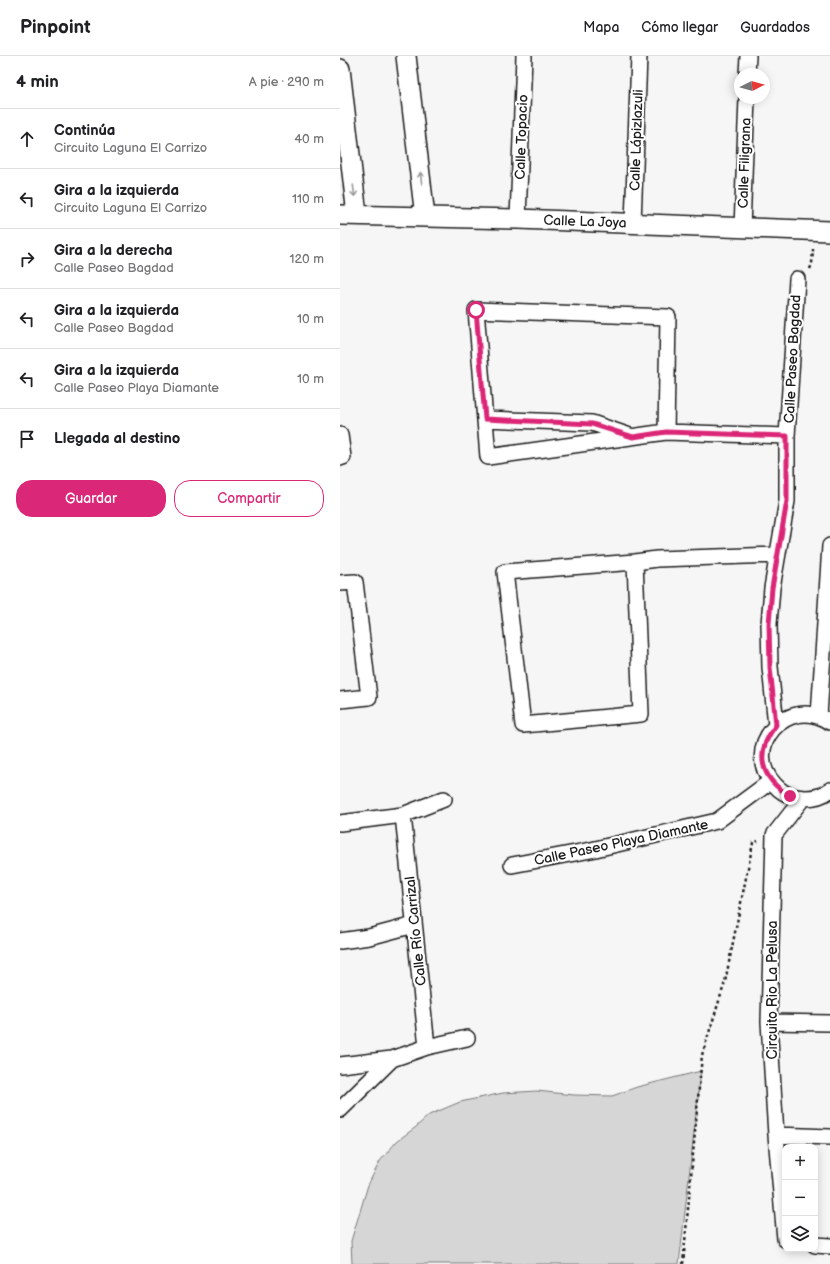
<!DOCTYPE html>
<html lang="es">
<meta charset="utf-8">
<style>
:root{--surface:#fff;--page:#f2f2f2;--text:#202124;--muted:#757577;--line:#e0e0e0;--accent:#db2777}
body{margin:0;font-family:"Balsamiq Sans",sans-serif;background:var(--page);color:var(--text)}
.controls{position:absolute;right:12px;bottom:12px;display:grid;overflow:hidden;border-radius:8px;box-shadow:0 2px 10px #0003}
.controls button{width:36px;height:36px;display:grid;place-items:center;padding:0;border:0;border-bottom:1px solid var(--line);background:var(--surface);color:var(--text);font:20px sans-serif}
.compass{position:absolute;left:394px;top:12px;width:36px;height:36px;border-radius:50%;background:var(--surface);box-shadow:0 2px 10px #0003;rotate:84deg}
.stop{position:absolute;width:12px;height:12px;margin:-9px;border:3px solid #db2777;border-radius:50%;background:#fff}
.stop.end{background:#db2777;border-color:#fff;box-shadow:0 1px 4px #0008}
.list{margin:0;padding:0;list-style:none}
h2{display:flex;justify-content:space-between;align-items:center;height:52px;margin:0;padding:0 16px;font-size:17px}
h2 small{font-size:13px;font-weight:400;color:var(--muted)}
.list li{display:grid;grid-template-columns:26px 1fr auto;gap:12px;align-items:center;box-sizing:border-box;height:60px;padding:0 16px;border-top:1px solid var(--line)}
.list b{display:block;font-size:15px;white-space:nowrap}
.list p{margin:0;font-size:13px;white-space:nowrap;color:var(--muted)}
.list em{font-size:13px;font-style:normal;color:var(--muted)}
.actions{display:flex;gap:8px;padding:12px 16px}
.actions a{flex:1;padding:9px 0;border:1px solid var(--accent);border-radius:16px;text-align:center;font-size:14px;color:var(--accent)}
.actions .main{background:var(--accent);color:#fff}
.icon{flex:none;width:22px;height:22px;fill:none;stroke:currentColor;stroke-width:2;stroke-linecap:round;stroke-linejoin:round}
.map{position:relative;flex:none;width:490px;height:1208px;overflow:hidden}
header{display:flex;align-items:center;gap:24px;box-sizing:border-box;height:56px;padding:0 20px;background:var(--surface);border-bottom:1px solid var(--line)}
header strong{font-size:19px}
nav{display:flex;gap:22px;margin-inline-start:auto;font-size:14px}
main{display:flex}
aside{flex:1;background:var(--surface)}
.map>svg:first-child{display:block}
.green{fill:#d6d6d6;stroke:#797979}
.lines{fill:none;stroke-linecap:round;stroke-linejoin:round}
.minor-casing{stroke:#1c1c1c;stroke-width:18}
.tertiary-casing{stroke:#1c1c1c;stroke-width:22}
.path{stroke:#1c1c1c;stroke-width:2.5;stroke-dasharray:3 3;stroke-linecap:butt}
.minor{stroke:#fff;stroke-width:15}
.tertiary{stroke:#fff;stroke-width:19}
.oneway{stroke:#999}
.route{stroke:#db2777;stroke-width:5}
.labels{text-anchor:middle;stroke-width:4;stroke-linejoin:round;paint-order:stroke}
.street-label{font-size:14px;fill:#1c1c1c;stroke:#fff}
</style>
<header>
<strong>Pinpoint</strong>
<nav><a>Mapa</a><a>Cómo llegar</a><a>Guardados</a></nav>
</header>
<main>
<aside>
<h2>4 min<small>A pie · 290 m</small></h2>
<ul class="list">
<li><svg class="icon" aria-label="ahead" viewBox="0 0 24 24"><path d="M12 20V5M6 11l6-6 6 6"/></svg><div><b>Continúa</b><p>Circuito Laguna El Carrizo</p></div><em>40 m</em></li>
<li><svg class="icon" aria-label="left" viewBox="0 0 24 24"><path d="M17 20v-9H6M10 6l-5 5 5 5"/></svg><div><b>Gira a la izquierda</b><p>Circuito Laguna El Carrizo</p></div><em>110 m</em></li>
<li><svg class="icon" aria-label="right" viewBox="0 0 24 24"><path d="M7 20v-9h11M14 6l5 5-5 5"/></svg><div><b>Gira a la derecha</b><p>Calle Paseo Bagdad</p></div><em>120 m</em></li>
<li><svg class="icon" aria-label="left" viewBox="0 0 24 24"><path d="M17 20v-9H6M10 6l-5 5 5 5"/></svg><div><b>Gira a la izquierda</b><p>Calle Paseo Bagdad</p></div><em>10 m</em></li>
<li><svg class="icon" aria-label="left" viewBox="0 0 24 24"><path d="M17 20v-9H6M10 6l-5 5 5 5"/></svg><div><b>Gira a la izquierda</b><p>Calle Paseo Playa Diamante</p></div><em>10 m</em></li>
<li><svg class="icon" aria-label="arrive" viewBox="0 0 24 24"><path d="M6 21V4h12l-3 4 3 4H6"/></svg><div><b>Llegada al destino</b></div></li>
</ul>
<div class="actions"><a class="main">Guardar</a><a>Compartir</a></div>
</aside>
<div class="map">
<svg width="490" height="1208" viewBox="0 0 490 1208">
<rect width="100%" height="100%" fill="#f6f6f6"/>
<filter id="ink" filterUnits="userSpaceOnUse"><feTurbulence type="fractalNoise" baseFrequency=".025" numOctaves="2"/><feDisplacementMap in="SourceGraphic" scale="8" xChannelSelector="R" yChannelSelector="G"/><feConvolveMatrix kernelMatrix="1 2 1 2 8 2 1 2 1" color-interpolation-filters="sRGB"/></filter>
<g filter="url(#ink)">
<path class="green" d="M361,1015L339,1208H12L11,1185L28,1129L40,1105L57,1085L76,1071L89,1059L120,1046L163,1037L197,1035L234,1039L272,1040L297,1031Z"/>
<g class="lines">
<defs>
<path id="minor" d="M407,18L408,0
M178,163L184,0
M293,167L299,0
M402,172L407,42
M145,363L252,367L290,380
M326,376L328,261L136,254L148,401L326,376L447,380
M0,379L3,401L0,402
M295,506L301,658L183,669L165,516L295,506L317,503L437,499
M0,527L15,526L29,641L0,644
M479,660L490,490
M490,666C447,637 399,693 435,729C440,735 447,739 455,741C467,743 480,742 490,734
M436,669L430,611L429,568L432,532L447,445V380L457,223
M63,759L87,991
M0,767L63,759L104,743
M172,809L251,794L377,765L431,725
M0,885L29,881L74,869
M429,966L490,967
M0,1009L52,1003L87,991L127,982
M0,1054L52,1003
M436,1079L490,1081
M445,1183L436,1079L429,966L434,779L463,742
M475,1189L490,1190"/>
<path id="tertiary" d="M66,0L85,161
M0,13L17,159
M0,159L178,163L490,175"/>
</defs>
<use href="#minor" class="minor-casing"/>
<use href="#tertiary" class="tertiary-casing"/>
<path class="path" d="M470,213L472,208L473,193
M343,1208L362,999L385,926L413,787L418,785"/>
<use href="#minor" class="minor"/>
<use href="#tertiary" class="tertiary"/>
</g>
<defs><path id="oneway-shaft" d="M-6 0H5M1.5-3L5.5 0L1.5 3" fill="none" stroke-width="1.6" stroke-linecap="round" stroke-linejoin="round"/></defs>
<g class="oneway">
<use href="#oneway-shaft" transform="translate(81 122) rotate(-97)"/>
<use href="#oneway-shaft" transform="translate(14 135) rotate(83)"/>
</g>
</g>
<g class="lines" filter="url(#ink)">
<path class="route" d="M136,254L145,363L252,368L293,381L326,376L447,380V445L432,532L429,568L430,611L436,669C414,697 420,722 450,740"/>
</g>
<g class="labels">
<g class="street-label">
<text transform="translate(181 81) rotate(-88)" y="5">Calle Topacio</text>
<text transform="translate(296 84) rotate(-88)" y="5">Calle Lápizlazuli</text>
<text transform="translate(404 107) rotate(-88)" y="5">Calle Filigrana</text>
<text transform="translate(245 165) rotate(2)" y="5">Calle La Joya</text>
<text transform="translate(452 303) rotate(-87)" y="5">Calle Paseo Bagdad</text>
<text transform="translate(281 786) rotate(-12)" y="5">Calle Paseo Playa Diamante</text>
<text transform="translate(75 875) rotate(-96)" y="5">Calle Río Carrizal</text>
<text transform="translate(432 934) rotate(-90)" y="5">Circuito Rio La Pelusa</text>
</g>
</g>
</svg>
<div class="controls">
<button>+</button>
<button>−</button>
<button><svg class="icon" aria-label="layers" viewBox="0 0 24 24"><path d="M12 4l9 5-9 5-9-5zM3 14l9 5 9-5"/></svg></button>
</div>
<svg class="compass" viewBox="-18 -18 36 36"><path d="M0-13l5 13h-10z" fill="#e53935"/><path d="M0 13l5-13h-10z" fill="#757577"/></svg>
<div class="stop" style="left:136px;top:254px"></div>
<div class="stop end" style="left:450px;top:740px"></div>
</div>
</main>
